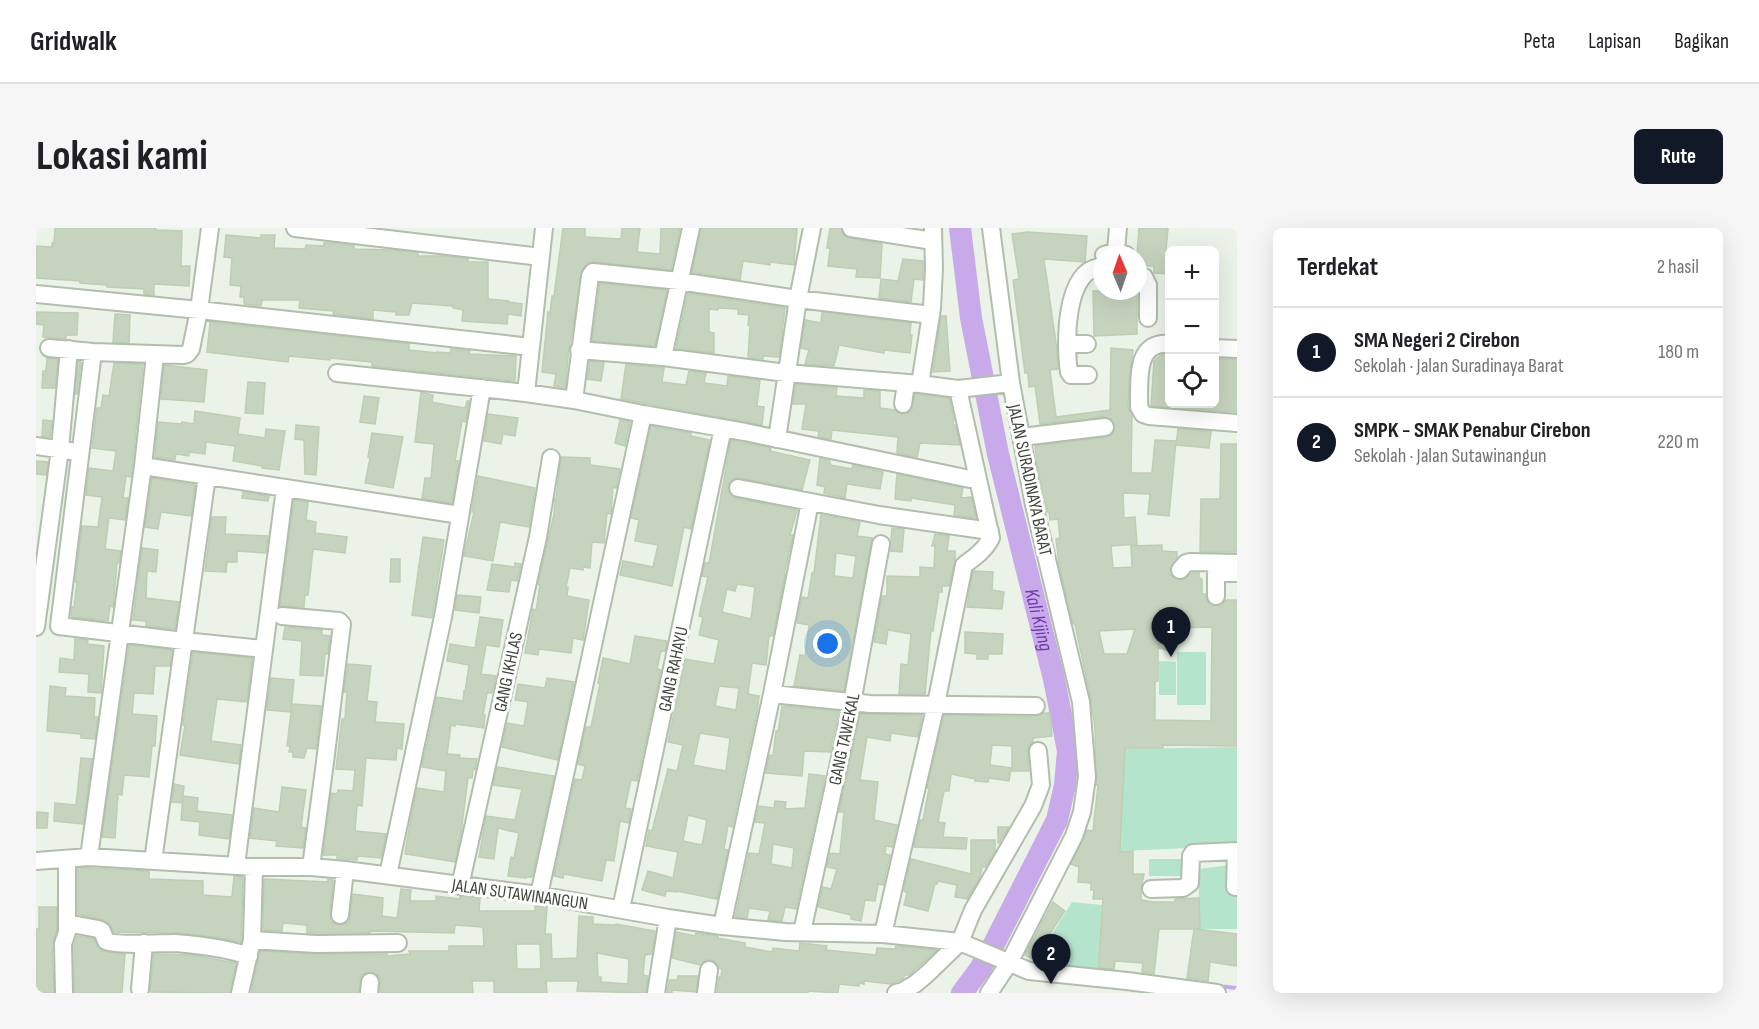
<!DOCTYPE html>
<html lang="id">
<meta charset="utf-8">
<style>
:root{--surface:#fff;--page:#f6f6f6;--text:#202124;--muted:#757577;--line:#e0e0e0;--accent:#111827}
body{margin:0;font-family:"Sofia Sans Condensed",sans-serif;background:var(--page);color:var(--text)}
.controls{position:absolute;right:18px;top:18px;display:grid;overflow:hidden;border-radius:9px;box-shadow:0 6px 24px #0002}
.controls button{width:54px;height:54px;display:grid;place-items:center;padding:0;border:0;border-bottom:2px solid var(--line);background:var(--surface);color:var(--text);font:30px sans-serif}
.compass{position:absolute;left:1057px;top:18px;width:54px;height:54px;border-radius:50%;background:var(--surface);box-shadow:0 6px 24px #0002;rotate:358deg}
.you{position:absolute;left:792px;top:416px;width:21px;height:21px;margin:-15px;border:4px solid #fff;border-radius:50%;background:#1a73e8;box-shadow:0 0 0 9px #1a73e833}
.badge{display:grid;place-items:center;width:39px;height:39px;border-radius:50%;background:var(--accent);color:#fff;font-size:20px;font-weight:700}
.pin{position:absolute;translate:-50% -50px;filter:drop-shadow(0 2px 3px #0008)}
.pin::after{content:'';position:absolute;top:32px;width:21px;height:18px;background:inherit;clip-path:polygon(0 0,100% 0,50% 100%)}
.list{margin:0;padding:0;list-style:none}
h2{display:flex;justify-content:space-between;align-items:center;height:78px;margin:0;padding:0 24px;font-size:26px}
h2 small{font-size:20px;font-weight:400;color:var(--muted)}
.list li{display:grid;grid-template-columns:39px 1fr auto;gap:18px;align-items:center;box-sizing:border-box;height:90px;padding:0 24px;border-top:2px solid var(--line)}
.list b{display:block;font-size:22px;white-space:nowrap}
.list p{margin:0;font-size:20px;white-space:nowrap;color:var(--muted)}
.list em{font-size:20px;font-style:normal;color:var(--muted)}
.icon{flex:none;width:33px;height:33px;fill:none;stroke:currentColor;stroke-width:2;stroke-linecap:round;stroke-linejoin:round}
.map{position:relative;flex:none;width:1201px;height:765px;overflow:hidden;border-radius:9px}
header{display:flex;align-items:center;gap:36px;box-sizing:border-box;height:84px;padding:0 30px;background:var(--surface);border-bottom:2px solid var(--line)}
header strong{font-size:28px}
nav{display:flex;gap:33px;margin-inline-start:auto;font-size:21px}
.intro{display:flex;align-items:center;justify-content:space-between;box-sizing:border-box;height:144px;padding:0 36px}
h1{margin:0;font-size:42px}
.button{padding:15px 27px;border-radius:9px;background:var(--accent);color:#fff;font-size:21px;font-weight:700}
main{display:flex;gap:36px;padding:0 36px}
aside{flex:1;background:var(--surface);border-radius:9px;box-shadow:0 6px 24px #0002}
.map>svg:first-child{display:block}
.green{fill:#b5e4cc}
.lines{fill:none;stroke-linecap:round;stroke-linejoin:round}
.stream{stroke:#c8aaeb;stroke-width:4}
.river{stroke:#c8aaeb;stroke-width:22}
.building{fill:#c6d4bf;stroke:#bcceb3;stroke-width:1.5;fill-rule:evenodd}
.minor-casing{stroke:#b1beac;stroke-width:20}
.minor{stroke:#fff;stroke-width:16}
.labels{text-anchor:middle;stroke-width:6;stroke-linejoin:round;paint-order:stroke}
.street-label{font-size:18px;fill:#3d4638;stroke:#fff}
.water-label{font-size:20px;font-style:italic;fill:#6e39aa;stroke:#fff}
</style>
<header>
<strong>Gridwalk</strong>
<nav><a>Peta</a><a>Lapisan</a><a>Bagikan</a></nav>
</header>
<div class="intro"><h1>Lokasi kami</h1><a class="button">Rute</a></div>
<main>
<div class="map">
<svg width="1201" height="765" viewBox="0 0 1201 765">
<rect width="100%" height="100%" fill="#ebf3e9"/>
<path class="green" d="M1141,424H1170V477H1141Z
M1123,433L1140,434V467H1123Z
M1201,519V618L1085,623L1089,521Z
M1113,631H1147V648H1113Z
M1194,637L1201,662V701H1164L1162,641Z
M1036,674L1066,677L1061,743L998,735Z"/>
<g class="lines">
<path class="stream" d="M1181,758L1201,760"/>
<path class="river" id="s1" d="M924,0L935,90L962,226L1018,451L1032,523L1029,557L1021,592L957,718L944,741L926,765"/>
</g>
<path class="building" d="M19,0H120L119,2L146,3L145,38H154L153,58L118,56V67L108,66V61L71,59V57L44,55V53L0,50V18L16,19V15H18Z
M527,0H549V9L585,11L586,0H604L601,24L624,26L625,0H644L635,42L558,34L552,35L546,42L533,121L529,160L518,158L520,146L506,144L512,84L514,85L516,68H518Z
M665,0H761L758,37L734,34V37L707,33L704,52L656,44Z
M794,0H805L808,8L813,10L846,16L844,50L820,49L821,41L792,38L794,20H791Z
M1103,0H1132L1129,33H1134V46L1118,45V38H1105L1106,30H1102V27H1101Z
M991,4L1051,8L1049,34L1008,31L1021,122L1022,141L1014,142L1020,189L1074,182L1075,120L1097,122L1093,158L1092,179L1096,187L1095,245H1116L1119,212L1140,213L1133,288L1112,286L1114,266L1087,265L1088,290L1099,289L1101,316L1075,318L1077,340L1096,339L1095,318L1126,317V323L1141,324V330L1134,341V346L1138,350L1147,352L1156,345H1163V350L1166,351V366H1170L1171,373L1174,377L1181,378L1186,377L1189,372H1201V518L1127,517V520H1089L1084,624L1097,623V646H1108L1105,661V672L1118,674H1139V671L1163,670L1164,701H1160L1201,706V738L1174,734L1172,753L1151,750L1158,701H1123L1118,746L1106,744L1107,735L1079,733L1078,741L1062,740L1067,671H1057L1058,662H1055V655L1042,654L1043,639L1035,636L1051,602L1057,603L1062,557H1060L1059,500L1055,472L1039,396H1037L1023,337L1020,311L1024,310L1022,291L1014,292L1013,284H1011L1001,237L999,218L1070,209L1076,207L1079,198L1077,192L1068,189L1004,196L999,158L993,159L992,145H989L977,52L983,51L976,6ZM1176,399L1175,493L1119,492V454L1122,453V419L1133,423L1143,400ZM1099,401L1091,426H1068L1063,403Z
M190,7L225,10V7H239L238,20L269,21L270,17L288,18V15H296L318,18V21L355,22L382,25V28H408L432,31V34H452V71L473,73V74L486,76L485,88L472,86L471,96L426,93L427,82L417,80V78L376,75L373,87H360V84L337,82V91L297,86L298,83L263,80L264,72H226L225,78L208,76V69H204L205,58L194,57L196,30L188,29Z
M867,31L887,33V52L878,51L875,74L843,70L845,51L862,53Z
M564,55L631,62L619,118L556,113Z
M1057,63H1101V106L1058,108Z
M652,65L749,80L743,129L727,128V131L712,130L714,97H712L713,87L702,86V81L682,80V82L673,81V104L678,105V125L640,120Z
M0,84L42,85L41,107H30V111L7,109L8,97L0,96Z
M786,84L875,95L874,107H876L874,125L848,122V125L803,117L798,138L769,136L773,122L765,120L769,92L785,95Z
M79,86L94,87L93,115L77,114Z
M905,88H910L914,143L897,144Z
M174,94L373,116V122L401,125V124L414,125L415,121L434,123L433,126L480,128L479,153L336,138V134L294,130V132L253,128L252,134L171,124Z
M1125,127H1134V176H1179V131H1201V184L1115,178L1118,133Z
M11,130L22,131L19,160H6L7,143H10Z
M42,133H45L41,166H39Z
M554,133L568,135L565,153L551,151Z
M78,135L107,136L95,249L90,248L87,270H92L89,292L73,290L72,297L69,321L85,323L83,335H81L77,379L74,378L72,393L35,389L36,379H38L41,354H39L46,298L62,299L66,269L50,267L53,240L77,243L80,223L56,220L61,180H65L67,167L73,168Z
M590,136L628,140L626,154L650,157L653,143L670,145L668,155L691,158L692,148L724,152L721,178L728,179L726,197L585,171Z
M128,137L171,142L168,174L125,171Z
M212,154L229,155L227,186L209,185Z
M760,156L801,160L800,168L828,170V162L844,163V180L859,182L866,186L871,185L876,182L879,166L913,170L918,191L917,197H919L924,217L884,215L881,229L861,225L862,209L796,202L795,211L782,209L783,203L766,201L770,176H757Z
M385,164L397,167L396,174L411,177L429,180L431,173H433L430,194L426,193L419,233H423L416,275L386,271L389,250H395L398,216L379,214Z
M328,168L343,170L339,196L324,194Z
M159,183L204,190L202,206L229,210L230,201L249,203L243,242L226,240V238L197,233L199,218L170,214L169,226L153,224V228L140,226L139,232L119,229L122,194L145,196L146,194L158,196Z
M452,186L482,190L479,208L467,206L465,216L448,213Z
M7,192L16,193L14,209L6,208Z
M584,192L594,194L589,218L579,215Z
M260,197L283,199L280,247L269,246L268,212L259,211Z
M615,198L655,205V208L674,212L655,301L648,299L636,358L584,347L587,333L617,339L622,317L599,313L603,292L595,290Z
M1142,201L1175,203L1173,220L1140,217Z
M336,205L367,209L357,260L329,255L334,230L332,229Z
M695,212L735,220L734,223L774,232L766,262L704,250H698L692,257V264L699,270L761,282L754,307H757L748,346H749L737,408H733L730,437L716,435L712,466L723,468L721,484L697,595L696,599L692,597L688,621L692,622L681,671L641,663V664L630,663L629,668L606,662L612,643L637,650L642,624L610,618L613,602L616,603L632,541L641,543L647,517L632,514L649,431L678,436L683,412L663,407L667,389L663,388L672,349L666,348L669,335H673ZM701,356L719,359L715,391L686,384L691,361L699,363ZM683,458L703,460L700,482L679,478ZM664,505L694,510L690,543L657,537ZM652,587L671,592L666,617L647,613Z
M1185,216H1201V324H1164L1165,271H1184Z
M525,229L554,230V237L584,241L580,260L577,259L575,286L571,285L568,315L556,314L554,340L547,339V342L534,340L530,359H532L531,368L553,372L547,412L537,410L535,425L503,421L502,427L489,425L497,381L500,382L504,357L502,356L518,286L519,271H520Z
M784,230L794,233V237L816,241L817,237L847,244L844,261L811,256L809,270L788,265L789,259L781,257Z
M0,233L12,234L10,247L0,246Z
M861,246L927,260L925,270L935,269L940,290L918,287L919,277L875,270V273L859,271Z
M442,248L499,260L493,299L464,294L457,333L428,328L438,284H436Z
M116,250L159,257L155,288L125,284L122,301L109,299Z
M207,264L233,268L232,273L206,270Z
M258,272L272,274L270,292L280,294L279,305L311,309L309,325L277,321L272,367H269L268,379L244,378Z
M785,287L824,294L821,308L836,310L808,463L758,458L764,427L769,428L773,397L761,395L766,369L772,370L776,345H778ZM800,325L820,328L817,350L798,348Z
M176,289H190L189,306L232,308L230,325L201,323V334H191L190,344L169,343Z
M856,300L868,301L866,324L854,323Z
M899,306L913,308L911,323H919V333L913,358H906V364H903L897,403L895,402L889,466H863L865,436L872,437L875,406L852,402L850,416L838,414L846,368H851V348L884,349V339L898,340L899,318H896Z
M387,309L408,312L396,390L376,387Z
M106,320L122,322L120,344L111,343L110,370L143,374L139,401L110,398V393L97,392Z
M355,331H364V354H354Z
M479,335L485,336L481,353L475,352L473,364L451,362L456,336L479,339Z
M937,343L957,344L956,362L968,364L966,381L931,379Z
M421,367L445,369L443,385L419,382Z
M444,389L467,392L463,419L450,417L445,446L460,448L456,465H451L447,487H449L448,500L419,496V498L415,497L411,526L424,527L423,530L441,531L439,542L437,541L436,550H432L425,605L419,634L369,626L373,601L381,560L408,564L410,543L386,539L401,469L427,473L428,463L429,464L433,437L411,433L414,416L439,420Z
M249,399L286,402V407L294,408L292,426H289L287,448L264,447L266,413L247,411Z
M929,404L967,406L966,426H952V431H941V426L929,425Z
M599,408L631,413L629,423H625L621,441L625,442L601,553L595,552L589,580L595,581L593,595L584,593L578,633L570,632L566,653L528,646L527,650L518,648L539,551L546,552L549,538L542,536L550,499H555L564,456L562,455L567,430L594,436Z
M39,411L52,412L51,416L68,418L65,465L52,464L53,446L23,444L24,430L38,432Z
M93,417L136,422L134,438H119L117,466L98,465L96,486L121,488L119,518H116L113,549L88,547L86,567L82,566L79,610L66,609Z
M157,424L216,430L211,474L181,471L175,513L205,517L203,536L144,527L149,497H147Z
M312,436L335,438L331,473L341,474L339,494L368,496L366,521L361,520L360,532L330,530L326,578L321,577L319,603L350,606L345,630L321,628V632L309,631H301V627H287L295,565L301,566L302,562L317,563L319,542L300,541L306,491H309L311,464H308Z
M235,450L258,452L255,484L231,482Z
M511,450L538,454L522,532L466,519L471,495L488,498L492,474L479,472L482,456L509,460Z
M14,458L30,460L29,468L59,470L58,489H62L59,511L45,510V506L11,503Z
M256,476L285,478L280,521L271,520L268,530L257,529V524H253L254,518H251Z
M746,478L803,483L794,524L768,523L766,548L730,545L733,527L737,528L740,503L742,504Z
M1007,485H1014L1016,508L997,510V514L993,518L992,523L993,543H976V518L956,517L954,537L975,540L973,553L953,550L952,554L939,553V551L915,546L913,563H908L902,594L909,595L907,609L931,610L930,621L878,619L884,592H887L893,561L891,560L908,487L1000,489Z
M824,486L886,487L882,509L855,505L854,513L831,509L824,552L842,554L838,592L861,597L856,619L850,618L849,626L854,627L847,657L842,656L839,673L829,672L825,693L815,691V687L782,679L787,659L795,661L801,641L791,639L794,625L804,626L808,584H803Z
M45,530L56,531L47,596L18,593L19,575L40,577Z
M461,539L518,548L496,649H490V650L472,648L475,629L478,630L483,605L462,600L458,631L443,629L450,588L479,592L486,561L457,557Z
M773,546L789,548L760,681L749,679L746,693L732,692L734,683L713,680L711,690L699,689L713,625L723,626L729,595L719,594L723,578L738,580L739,573L750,574L749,581L769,580ZM737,616L758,620L756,640L735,636Z
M138,556L148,558L146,575L136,574Z
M246,559L270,562L265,599L270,600L267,620L240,618L241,613L214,610L218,580L243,584Z
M147,568L162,570L161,583L196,587L193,611L163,607L164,594L145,592Z
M1,584L12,585L11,600H0Z
M962,599H973L963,615H962Z
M935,612H959V623L950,639H946L944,649L931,671L919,669L921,657L902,653L901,656H899L892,683L868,677L871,665L868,663L875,631L935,646Z
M42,640H53L113,643V651L167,653V667L196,669L198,648L207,649L205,714L178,709L140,705L78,704L75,698L67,692L42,686Z
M228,651L292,654V651L297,652L294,686L297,695L303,697L309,696L313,693L317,666L347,670L346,688L361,690L365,661L375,662L374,673H400V668L424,671V668H427L444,670L443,683H499V678L511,679L509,706H515L516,731L541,730L543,688L557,689V696L579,697L580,696L619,703L616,726L609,727L607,747L612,748L610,765L541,763L542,753H510L511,765H458V753H436L437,765H344V750L340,746L334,744L329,745L325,748L323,765H215L224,723L280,726H351V728L374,726L373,723H413V718H448L447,699L419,697L418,705L334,703V705H271V697L247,695L246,703L227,702ZM480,716H504L505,741H481ZM561,725L593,731L592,756L565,754V749H562Z
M1017,674L1029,683L1007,716L999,732L989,727Z
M3,679H21V702L16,716L18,765H0V701H3Z
M640,704L659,708L660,705L682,708V710L709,715V719L736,724L737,720L763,723L764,715L791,718L790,722L840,727L841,720L859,721L860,718L901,722L873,747H868V750L855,756L828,753V756L823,755V758L803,756L802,765L772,763V765H681L683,749H685L686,741L683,740L680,734L675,732H670L664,737L636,730Z
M41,708L58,711L63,720L67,723L89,726L86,765H38V718Z
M118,726L157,727L200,735L194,765L114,764Z
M642,748H662L660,764L636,762V765H631L633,752H641Z"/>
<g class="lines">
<defs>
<path id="minor" d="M259,0L505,29
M655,0L627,129L750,145L884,156L922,161L975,155
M815,0L897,13
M1080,23L1082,0
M1068,27L1080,23L1090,27
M1102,48L1108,49L1112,57V90
M0,66L163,82L495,119
M1032,116H1051
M1134,116C1097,113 1104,155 1103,179L1107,186L1113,188L1201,195
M13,120L57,124L147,127L151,126L155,121L163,82L174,0
M1178,120L1201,121
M543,122L627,129
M57,124L23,398L148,413L228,421
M301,145L490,165L538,172L607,186L709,204L934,251
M1052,147H1035L1033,144C1029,118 1028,45 1063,39
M884,156L896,80L898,40L897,0
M490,165L508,0
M538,172L554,48L557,44L643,53L762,71L895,87
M867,176L870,155
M986,209L1069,199
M741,211L762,71L776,0
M0,218L35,223
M107,238L424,287
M702,260L843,287L954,303
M1144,342L1150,335L1154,334L1201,335
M1180,368V345H1201
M246,388L303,393L306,396L289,534L275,639
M0,399L24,221L33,121
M736,466L834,476L1000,478
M53,629L107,238L119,127
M0,633L53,629L218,639H275L309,642L503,667L632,690L686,698L749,704L847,706L924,714L993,743L1091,753L1181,765
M117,633L171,248
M200,637L249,260
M352,647L407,389L446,160
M424,658L502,309L515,230
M1199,659L1200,623
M1115,661L1147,660L1154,655L1155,628L1157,625L1201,623
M503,667L607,186
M585,681L687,200
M304,687L309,642
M31,695L62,701L66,703L70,713C81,718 124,715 139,715C164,717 190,720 213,728
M686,698L736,466L774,274
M766,704L816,475L845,316
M847,706L900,476L928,337C939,329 949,322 955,310L922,161
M216,712L280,716L362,715
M104,761L108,715
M28,765L27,716L31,704V631
M204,765L216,712L218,639
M333,765L334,754
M620,765L632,690
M670,765L673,742
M860,765L867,763L879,756L891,746L924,714L937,682L997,578L1005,557L1002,523
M953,765L973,735L1038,608L1046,584L1051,549L1045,474L998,277L975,155L955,0"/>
</defs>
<use href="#minor" class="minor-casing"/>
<use href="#minor" class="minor"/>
</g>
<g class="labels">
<g class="street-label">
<text transform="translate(994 252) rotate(78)" y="6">JALAN SURADINAYA BARAT</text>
<text transform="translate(637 441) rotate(-78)" y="6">GANG RAHAYU</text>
<text transform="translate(472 444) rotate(-78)" y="6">GANG IKHLAS</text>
<text transform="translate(808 511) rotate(-78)" y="6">GANG TAWEKAL</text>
<text transform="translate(484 666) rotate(8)" y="6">JALAN SUTAWINANGUN</text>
</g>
<g class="water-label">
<text dy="7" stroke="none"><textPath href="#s1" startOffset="400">Kali Kijing</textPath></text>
</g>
</g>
</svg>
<div class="controls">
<button>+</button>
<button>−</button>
<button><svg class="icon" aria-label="locate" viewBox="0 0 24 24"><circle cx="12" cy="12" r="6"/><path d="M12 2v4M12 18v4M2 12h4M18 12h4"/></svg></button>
</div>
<svg class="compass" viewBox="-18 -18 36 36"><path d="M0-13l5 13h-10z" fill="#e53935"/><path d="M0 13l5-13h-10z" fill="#757577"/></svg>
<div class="you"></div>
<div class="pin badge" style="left:1135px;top:429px">1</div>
<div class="pin badge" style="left:1015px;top:756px">2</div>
</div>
<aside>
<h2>Terdekat<small>2 hasil</small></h2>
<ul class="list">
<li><span class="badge">1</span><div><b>SMA Negeri 2 Cirebon</b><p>Sekolah · Jalan Suradinaya Barat</p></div><em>180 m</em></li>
<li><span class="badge">2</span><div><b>SMPK - SMAK Penabur Cirebon</b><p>Sekolah · Jalan Sutawinangun</p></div><em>220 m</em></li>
</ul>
</aside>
</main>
